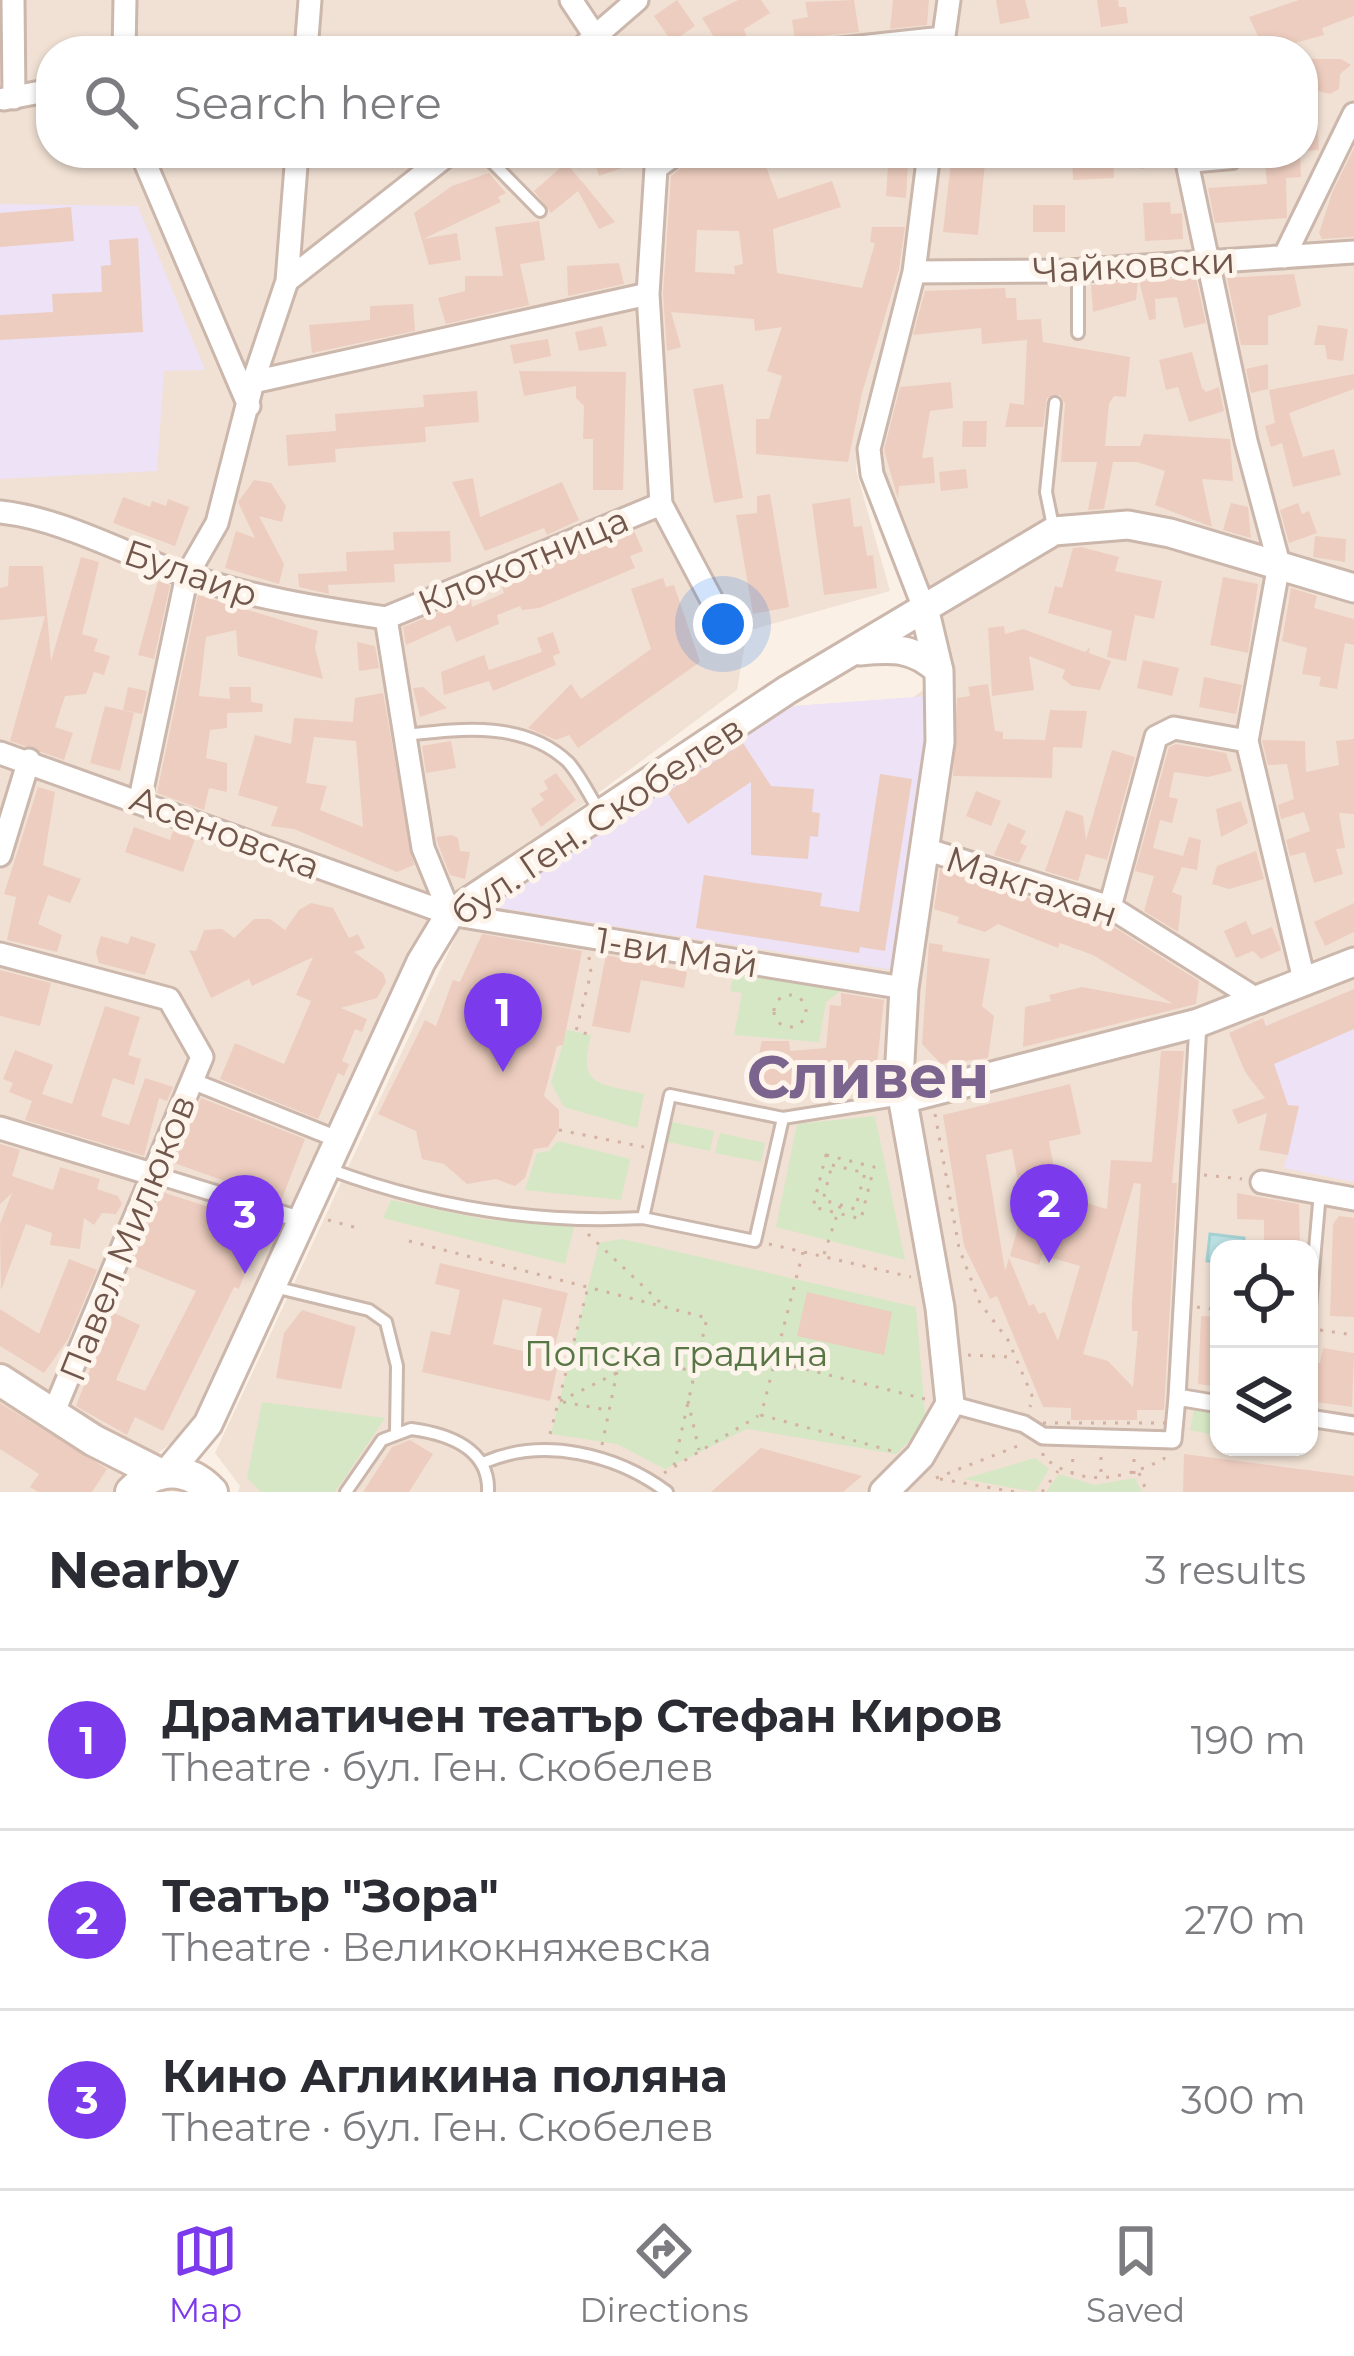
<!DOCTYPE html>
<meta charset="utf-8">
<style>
:root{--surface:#fff;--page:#f7f7f7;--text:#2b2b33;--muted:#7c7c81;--line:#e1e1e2;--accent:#7c3aed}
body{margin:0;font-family:Montserrat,sans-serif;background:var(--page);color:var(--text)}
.controls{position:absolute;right:36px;bottom:36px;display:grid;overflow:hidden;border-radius:24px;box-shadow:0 3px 9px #0004}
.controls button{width:108px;height:108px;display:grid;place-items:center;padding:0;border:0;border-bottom:3px solid var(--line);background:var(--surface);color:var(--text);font:60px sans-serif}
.you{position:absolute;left:723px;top:624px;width:42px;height:42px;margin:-30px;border:9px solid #fff;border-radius:50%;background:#1a73e8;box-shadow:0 0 0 18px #1a73e833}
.badge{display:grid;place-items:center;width:78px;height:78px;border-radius:50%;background:var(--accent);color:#fff;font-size:39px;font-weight:700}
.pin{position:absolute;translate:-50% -99px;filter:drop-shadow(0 3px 6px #0008)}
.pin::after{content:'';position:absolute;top:63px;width:42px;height:36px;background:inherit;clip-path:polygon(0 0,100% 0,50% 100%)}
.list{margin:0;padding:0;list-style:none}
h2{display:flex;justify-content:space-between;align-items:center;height:156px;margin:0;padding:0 48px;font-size:51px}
h2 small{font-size:39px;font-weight:400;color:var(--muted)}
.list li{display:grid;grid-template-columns:78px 1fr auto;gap:36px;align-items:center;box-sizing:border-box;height:180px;padding:0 48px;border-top:3px solid var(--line)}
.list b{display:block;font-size:45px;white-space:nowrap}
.list p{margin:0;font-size:39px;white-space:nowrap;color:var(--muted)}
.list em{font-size:39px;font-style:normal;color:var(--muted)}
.icon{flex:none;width:66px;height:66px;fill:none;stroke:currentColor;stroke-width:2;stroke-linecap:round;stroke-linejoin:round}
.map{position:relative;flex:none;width:1354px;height:1492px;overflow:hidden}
.search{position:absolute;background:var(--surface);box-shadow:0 3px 9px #0004;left:36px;right:36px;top:36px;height:132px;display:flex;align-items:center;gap:30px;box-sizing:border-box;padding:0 42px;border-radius:48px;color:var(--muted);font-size:45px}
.sheet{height:696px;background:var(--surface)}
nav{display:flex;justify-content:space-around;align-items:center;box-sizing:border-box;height:168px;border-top:3px solid var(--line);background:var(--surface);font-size:33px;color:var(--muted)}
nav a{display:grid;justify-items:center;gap:6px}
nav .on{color:var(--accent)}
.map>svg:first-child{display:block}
.residential{fill:#f1e1d4;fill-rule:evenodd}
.education{fill:#ede2f6}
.green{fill:#d5e7c4}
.water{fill:#bbe0e2;stroke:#a2d0d3;stroke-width:3}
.building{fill:#edcdbf;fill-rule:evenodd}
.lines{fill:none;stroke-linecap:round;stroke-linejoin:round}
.service-casing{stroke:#cbb7ac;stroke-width:16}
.pedestrian-casing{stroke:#cbb7ac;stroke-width:21}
.minor-casing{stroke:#cbb7ac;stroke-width:27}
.tertiary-casing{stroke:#cbb7ac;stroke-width:33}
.secondary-casing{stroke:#cfb9ad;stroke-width:36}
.path{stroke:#d2b0a2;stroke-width:3;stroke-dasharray:3 9;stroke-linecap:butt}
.service{stroke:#fff;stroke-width:10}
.pedestrian{stroke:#fff;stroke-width:15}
.minor{stroke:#fff;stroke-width:21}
.tertiary{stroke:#fff;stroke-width:27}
.secondary{stroke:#fff;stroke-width:30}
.labels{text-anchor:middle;stroke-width:10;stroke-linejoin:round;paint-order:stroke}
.street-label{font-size:36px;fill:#71564c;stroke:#fdf4eb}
.park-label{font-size:36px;fill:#587645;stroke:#fdf4eb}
.town-label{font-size:60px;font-weight:bold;fill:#7b648d;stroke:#fdf4eb}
</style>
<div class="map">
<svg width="1354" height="1492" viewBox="0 0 1354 1492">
<rect width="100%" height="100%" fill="#faf0e5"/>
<path class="residential" d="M0,0H939L932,51H51V153H920L904,280L861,421L856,470L890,591L747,631L737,690L438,912L186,1432L157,1454L136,1492H0Z
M959,0H1354V1492H238L240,1486L215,1453L462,923L781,707L912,698L946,674L874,448L938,153H1303V51H952ZM1219,1249H1309V1447H1219Z"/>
<path class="education" d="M0,204L138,206L205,370L164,371L157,471L0,479Z
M928,696L926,745L893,970L487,906L781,707Z
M1354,989V1182L1284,1168L1288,1155L1259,1150L1269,1103L1245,1072L1229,1033L1263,1018L1267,1026Z"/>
<path class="green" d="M736,962L855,980L826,1002L819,1042L734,1035L742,993L730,991Z
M567,1030L591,1035C577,1088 599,1083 644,1094L637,1128L564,1107L551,1083Z
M875,1116L905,1260L776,1227L797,1124Z
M667,1121L714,1131L710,1151L663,1141Z
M720,1133L765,1143L761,1162L715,1153Z
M558,1141L630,1159L621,1200L525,1190L537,1153L549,1151Z
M391,1200L488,1220L575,1223L565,1264L383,1218Z
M622,1239L916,1307L926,1425L896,1454L747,1429L665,1469L617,1444L551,1434L599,1243Z
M262,1402L385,1418L335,1492H261L247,1478Z
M1195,1406L1219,1410L1214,1435L1190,1430Z
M1035,1458L1049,1469L1035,1492L964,1479Z
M1059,1474L1094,1485L1135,1478L1142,1492H1046Z"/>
<path class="water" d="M1210,1234L1244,1238L1242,1249H1219V1262L1207,1261Z"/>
<path class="building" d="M677,0L695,26L672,42L654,16Z
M738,0H761L770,13L744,29L751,51H734L727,40L719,45L702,18Z
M854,0L859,32L820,36L796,46L792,20L808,17L805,2Z
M893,0H929L927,25L890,29Z
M996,0H1025L1030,18L1000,24Z
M1097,0H1118L1119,7H1126L1128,23L1101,27Z
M1299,0H1354V16L1322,28L1324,35L1265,51L1249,17Z
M1303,59H1341L1351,65L1340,74L1339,89L1330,94L1303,87Z
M1317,119L1319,150L1303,151V120Z
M1354,148V237L1322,239L1319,233L1332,193Z
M591,153H630L634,164L599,176Z
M700,153H761L778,199L832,181L841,207L773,229L777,273L862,288L875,243L870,242L872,227H905L899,269L862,393L848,462L756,454V419H769L782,376L767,371L782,327L755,331L754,319L671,312L681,347L667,351L663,294L671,176ZM697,230L739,231L743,264L734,266L735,274L695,272Z
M952,153H986L978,235L943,232Z
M1072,153H1113L1114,178L1073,180Z
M1138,153H1170L1172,163L1141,169Z
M1264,153H1300L1301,177L1286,178L1287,218L1215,223L1208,188L1267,184Z
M566,163L584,184L615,222L599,229L578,191L551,213L534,191Z
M888,164L908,165L906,198L886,196Z
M489,173L506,193L498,197L501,202L423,239L457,233L461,260L429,265L414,213L452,186Z
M1170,202L1171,214L1182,213L1183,239L1145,241L1143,203Z
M1033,205H1065V232H1033Z
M71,207L74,241L0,247V213Z
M539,221L545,260L520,264L529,305L446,324L438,298L465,291V276H503L495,227Z
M138,238L143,332L0,340V315L53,312L52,294L102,292L101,266L111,265L109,240Z
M619,263L624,284L568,296L567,266Z
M1294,274L1301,306L1268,316V345H1241L1227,278Z
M1196,278L1206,323L1184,328L1177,297L1155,299L1156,319L1149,320L1139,281Z
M1138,281L1136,300L1093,312L1091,285Z
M1005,288L1006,298H1016L1017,320L1041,319L1043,342L1130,357L1126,397L1114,396L1109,404L1105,446H1140L1144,434L1230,439L1233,481L1202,479L1212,527L1155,505L1165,471L1137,462H1113L1104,509L1088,510L1097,462H1061L1065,404L1060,395L1047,398L1043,427H1005L1010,403L1024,405L1027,340L982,344L981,328L913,335L925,291Z
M413,304L415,331L312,353L309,325L370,320V306Z
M1318,325L1348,329L1343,361L1327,359L1325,345H1314Z
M602,326L607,346L579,351L575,332Z
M548,339L551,356L514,364L510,345Z
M1192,352L1202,388L1206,392L1219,387L1224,411L1189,422L1178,387L1166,390L1159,360Z
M1268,364V389L1251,393L1246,369Z
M519,371L626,372L623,490H593V439H583L584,406L576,398V386L524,396Z
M1354,374V389L1289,413L1303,457L1334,449L1341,475L1293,487L1282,443L1271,447L1265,426L1275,423L1269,390Z
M951,382L953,408L930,411L922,458L933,457L935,483L899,486L898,499L884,450L900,387Z
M723,384L743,498L714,503L693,389Z
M477,391L479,422L425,427L426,442L335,449L336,462L288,466L286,435L336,431L335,414L424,407L423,395Z
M963,421H987L986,447H962Z
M966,469L968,488L941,491L939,472Z
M473,478L480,517L562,482L579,520L547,535L544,528L485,551L452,482Z
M254,480L271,483L286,506L282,522L259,516L284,564L279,584L225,568L236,531L255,538L238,502Z
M770,494L789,607L753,614L736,515L757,513V496Z
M123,497L150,507L152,501L166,506L168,499L189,507L175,546L113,523Z
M850,498L854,527L862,526L867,556L873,555L877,588L824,595L812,504Z
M1231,503L1248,507L1251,538L1223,530Z
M1298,503L1302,514L1309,511L1317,533L1289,543L1280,510Z
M450,531L451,562L394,564L395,582L328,585L329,594L299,587L298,574L347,571L346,552L394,550L393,532Z
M634,531L643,551L630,556L635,568L539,608L522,610L520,606L497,615L499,624L456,642L450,625L406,645L403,627L471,599L472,607L504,593L502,586Z
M1315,536L1346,539L1345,562L1313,557Z
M1081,547L1119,557L1115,571L1162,581L1154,619L1135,615L1126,661L1107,657L1112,631L1048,613L1055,586L1062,588L1073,548Z
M81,557L99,562L82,634L98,639L94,651L110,656L104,675L94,672L86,694L65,696L55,727L73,733L64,760L10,741L45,616L0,620V588L8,586L9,566H43L51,661Z
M1223,577L1258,584L1248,653L1210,645Z
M663,578L666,587L674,585L700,662L578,748L569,735L556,740L528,728L571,684L581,699L651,649L631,589Z
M158,581L170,585L154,659L138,655Z
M1291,588L1317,596L1314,608L1354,619V645L1345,643L1337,689L1319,686L1321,677L1302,674L1307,648L1282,641Z
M198,595L318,631L315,648L323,679L238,656L236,630L206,637L199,696L230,699L229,687H251V702L263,704L262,712L227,713V728L210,730L206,758L227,763V792L209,788L204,810L157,793Z
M1004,626L1005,634L1023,629L1085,652L1090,647L1089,653L1111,661L1100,690L1072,686L1062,678L1065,670L1029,656L1034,690L992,696L988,628Z
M553,632L560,653L553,656L556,665L493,691L489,681L444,695L441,672L484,655L489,670L542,652L537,638Z
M357,642L375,646L379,668L359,671Z
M1143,660L1179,668L1172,696L1137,688Z
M1204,677L1242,685L1236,714L1199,707Z
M988,684L995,731L1003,732V739L1045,740L1050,710L1087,711L1082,748L1053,747L1052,778L953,776L957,698L970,696L968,687Z
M128,687L147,691L142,714L123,710Z
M423,687L447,708L420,717L413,688Z
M383,693L414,865L397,872L294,829L271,826L278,807L238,795L255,735L291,744L294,718L353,722L355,698ZM314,737L356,741L363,827L320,810L327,786L306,783Z
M105,706L134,713L120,771L90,763Z
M1354,739V814L1339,813L1345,848L1336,849L1343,874L1314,883L1305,852L1290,856L1286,840L1310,831L1304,812L1281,819L1278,805L1294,799L1287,764L1268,765L1262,740L1305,741L1306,772L1339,765L1336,741Z
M451,741L456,768L426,773L422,746Z
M743,743L771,786L814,789L812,812L820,813L819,824L818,837L810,836L808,859L751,855V782L688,824L667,792Z
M1176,744L1226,753L1232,771L1208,777L1174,772L1169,797L1178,799L1172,823L1160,820L1153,848L1183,856L1189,837L1201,840L1197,870L1182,867L1172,892L1182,896L1178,932L1144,911L1154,876L1135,871L1169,747Z
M1112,750L1135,757L1107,860L1086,854L1078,881L1045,871L1066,810L1083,816L1086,840Z
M556,773L576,800L541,827L531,809L544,800L539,794L548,789L544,781Z
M880,774L912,779L885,951L860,947L859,953L696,928L704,875L822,893L820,906L859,912Z
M38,787L55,792L43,865L81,879L70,903L48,895L38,924L62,935L57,952L7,940L16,897L4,894Z
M976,791L1001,801L991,826L966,816Z
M1241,801L1248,823L1221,837L1216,809Z
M1008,823L1026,831L1020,843L1027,846L1019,863L994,855Z
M134,827L170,840L173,831L195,839L183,872L125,852Z
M452,835L458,838L460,851L470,852L465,879L450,875L438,844L436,837Z
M1256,851L1264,879L1229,889L1212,884L1217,866Z
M940,869L1109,924L1199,981L1196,1004L1023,1047L1025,1007L1051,1001L1049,995L1082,987L1173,1004L1093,955L1060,943L1058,948L998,924L985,932L957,923L959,917L934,909Z
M311,903L333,908L349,938L358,934L365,948L354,952L383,973L386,982L377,998L341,1008L367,1019L362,1032L355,1029L342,1061L349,1064L344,1076L338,1073L318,1119L220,1079L235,1043L284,1064L311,1001L296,995L313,957L252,986L249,979L211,998L189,950L196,951L204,930L222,929L234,938L254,919H270L285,930L299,910Z
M1354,903V932L1325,946L1314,922Z
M1246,921L1252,935L1272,927L1281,950L1261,959L1253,951L1236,958L1224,931Z
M482,934L582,951L563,1045L557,1046L544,1096L559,1110V1130L548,1147L534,1149L525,1178L515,1186L496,1179L467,1184L444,1164L422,1159L416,1131L378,1114L425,1020L436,1026L453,980L460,982Z
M101,936L128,944L131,936L156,944L145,975L99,963L96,952Z
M929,943L943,945L942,951L990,959L982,1006L994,1016L988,1058L941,1064L922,1044Z
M606,955L687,972L684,988L641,980L630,1033L592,1026Z
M0,970L51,983L40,1026L0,1016Z
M1354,989V1029L1274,1064L1288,1105L1299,1106L1288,1155L1259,1150L1267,1113L1238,1124L1232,1110L1265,1098L1245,1072L1229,1033L1263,1018L1266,1026Z
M841,993L884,1000L875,1082L774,1090L752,1084L762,1041H789L790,1051L826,1048L830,1005L841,1006Z
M105,1006L140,1017L128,1055L141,1059L134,1085L113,1078L101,1116L129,1125L145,1078L173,1087L167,1101L159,1098L144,1156L25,1120L32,1101L9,1092L13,1083L3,1079L15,1050L53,1065L42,1094L72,1104Z
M1161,1051H1184L1172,1183H1177L1164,1410H1137V1420H1071V1408L1043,1407L997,1296L990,1299L964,1246L943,1115L1070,1084L1081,1134L1049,1141L1056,1179L1019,1187L1012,1149L986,1155L1005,1271L1009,1258L1029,1306L1034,1304L1039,1314L1045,1312L1058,1341L1080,1266L1042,1255L1039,1265L1010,1256L1018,1227L1025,1218L1043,1223L1052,1193L1107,1209L1111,1160L1152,1162ZM1134,1183L1141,1184L1132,1302V1331H1138L1133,1387L1108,1361L1083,1354Z
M201,1098L305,1139L281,1201L174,1163Z
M0,1144L20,1150L12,1176L53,1190L60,1167L100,1179L97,1189L118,1196L122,1204L116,1214L102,1213L94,1225L84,1218L80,1249L50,1245L52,1233L26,1224L1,1290L0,1224L12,1193L0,1204Z
M162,1192L256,1222L260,1234L239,1289L234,1287L163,1431L135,1417L127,1435L76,1406L112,1312L140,1325L116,1380L145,1391L196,1291L131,1265Z
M1237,1193L1299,1204L1300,1249H1264V1220L1237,1219Z
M1339,1216L1354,1218V1317L1330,1316L1333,1224Z
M69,1259L97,1270L68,1339L44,1373L0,1346V1309L39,1334Z
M440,1263L568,1293L552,1358L559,1359L550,1401L422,1372L431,1331L450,1335L460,1290L435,1284ZM503,1299L542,1308L532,1353L493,1344Z
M807,1292L892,1312L884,1355L797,1336Z
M302,1310L356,1327L341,1389L276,1378L284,1333Z
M1201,1316L1219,1317V1387L1198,1384Z
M1323,1348L1354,1353L1352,1407L1309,1401V1362L1320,1363Z
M0,1403L107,1469L92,1492H38L30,1487L39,1474L0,1449Z
M410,1440L433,1454L409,1492H363L392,1447Z
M761,1448L862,1476L843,1492H711Z
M1184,1454L1354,1476V1492H1183Z"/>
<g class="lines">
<defs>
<path id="service" d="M124,50L176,51
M483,153L540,211
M1188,167L1233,163
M1078,270V333
M1054,531L1046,492L1055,403
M405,735C459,729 524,720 568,762C580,775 589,795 599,810
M329,1169C431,1207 534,1224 643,1218L670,1095L783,1118L902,1099
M643,1218L755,1241L783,1118
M274,1287L369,1310L386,1322L397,1366L396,1431
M1309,1318L1320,1192
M485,1462C544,1437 616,1454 667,1492
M346,1492L382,1440L411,1429C449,1434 490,1449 488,1492"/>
<path id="pedestrian" d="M192,1081L342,1141
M155,1175L305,1221
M1177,1397L1198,1023
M950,1404L1024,1424L1043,1436L1173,1440L1177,1397L1219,1404
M1309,1418L1354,1425"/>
<path id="minor" d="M13,0L14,98
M571,0L605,51
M942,50L949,0
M124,51L125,0
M306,51L310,0
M578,51L637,0
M822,51L943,38
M4,99L51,90
M141,153L249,406
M677,153L656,168L648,294L661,504L724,623
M1185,153L1246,441L1279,564L1247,741L1305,984
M1284,257L1354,114
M914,272L1069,271L1354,252
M287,281L450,153
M253,382L648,294
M0,512C64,519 124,554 185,575C251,597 317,608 386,618
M924,608L872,474L869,449L914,272L929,153
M386,618L423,848L450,914
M386,618L661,504
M0,753L450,914L904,988
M140,799L187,575L217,523L253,382L287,281L297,153
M925,849L1110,907L1261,1002
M0,855L29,760
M1110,907L1156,737L1174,728L1247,741
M0,954L169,999L202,1057L53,1414
M0,1128L155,1175
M1262,1182L1354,1199"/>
<path id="tertiary" d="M860,651C893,648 915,647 939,671
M903,1099L1198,1023L1354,962
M168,1472L208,1424L421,962L450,914L787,690L1054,531L1128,525L1170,533L1354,588
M884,1492L920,1456L950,1404L940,1308L899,1079L904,988L940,742L939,671L924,608"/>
<path id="secondary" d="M0,1380L93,1440L158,1473
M131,1492C156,1466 188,1466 212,1492"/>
</defs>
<use href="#service" class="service-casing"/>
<use href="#pedestrian" class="pedestrian-casing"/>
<use href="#minor" class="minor-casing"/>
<use href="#tertiary" class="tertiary-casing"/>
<use href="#secondary" class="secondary-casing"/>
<path class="path" d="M589,957L591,973L576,1031L592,1035
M774 1011a16 16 0 1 1 32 0a16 16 0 1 1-32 0Z
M935,1114L959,1248L980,1303L1008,1340L1033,1398L1030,1407
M559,1130L644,1147
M826,1155L874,1167L861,1219L813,1207Z
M832,1165L865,1173L855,1209L823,1200Z
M1204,1175L1242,1179
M328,1220L361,1229
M588,1234L664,1306
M409,1241L707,1318L674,1465
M769,1244L911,1277
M803,1252L761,1415L892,1451
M824,1254L840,1206
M1197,1307L1219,1310
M1320,1330L1354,1335
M701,1343L925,1399
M968,1355L1012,1357
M560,1401L637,1363L691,1370
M688,1401L699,1450
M563,1402L607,1410
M1043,1423H1165L1164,1459C1121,1480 1083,1488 1043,1457Z
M550,1434L588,1287
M602,1445L617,1372
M1101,1457V1477
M664,1473L758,1416
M1139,1473L1147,1492
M1072,1474L1073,1455
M1134,1474V1455
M936,1478L1023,1444
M940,1479L1015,1492
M1042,1492L1058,1471"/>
<use href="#service" class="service"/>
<use href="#pedestrian" class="pedestrian"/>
<use href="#minor" class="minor"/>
<use href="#tertiary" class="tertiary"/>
<use href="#secondary" class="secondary"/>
</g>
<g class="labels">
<g class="street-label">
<text transform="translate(1134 265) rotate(-3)" y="13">Чайковски</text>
<text transform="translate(523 561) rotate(-23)" y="13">Клокотница</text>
<text transform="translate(191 573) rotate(19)" y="13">Булаир</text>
<text transform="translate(597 820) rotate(-34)" y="13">бул. Ген. Скобелев</text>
<text transform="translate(225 832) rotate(21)" y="13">Асеновска</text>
<text transform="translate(1032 886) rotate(19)" y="13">Макгахан</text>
<text transform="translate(677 952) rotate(9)" y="13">1-ви Май</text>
<text transform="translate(127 1238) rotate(-68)" y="13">Павел Милюков</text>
</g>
<g class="park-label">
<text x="676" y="1366">Попска градина</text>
</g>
<g class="town-label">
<text x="868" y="1098">Сливен</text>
</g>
</g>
</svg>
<div class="controls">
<button><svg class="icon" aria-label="locate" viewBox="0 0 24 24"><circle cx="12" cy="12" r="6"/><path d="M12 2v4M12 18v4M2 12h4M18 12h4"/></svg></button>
<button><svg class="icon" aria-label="layers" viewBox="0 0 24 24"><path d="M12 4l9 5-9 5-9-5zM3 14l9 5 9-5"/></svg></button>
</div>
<div class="you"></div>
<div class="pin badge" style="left:503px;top:1072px">1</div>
<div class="pin badge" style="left:1049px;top:1263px">2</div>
<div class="pin badge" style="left:245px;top:1274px">3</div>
<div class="search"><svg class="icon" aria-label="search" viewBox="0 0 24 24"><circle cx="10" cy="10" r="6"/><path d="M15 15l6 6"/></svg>Search here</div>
</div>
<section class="sheet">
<h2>Nearby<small>3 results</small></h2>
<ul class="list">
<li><span class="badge">1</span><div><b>Драматичен театър Стефан Киров</b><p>Theatre · бул. Ген. Скобелев</p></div><em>190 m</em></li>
<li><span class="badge">2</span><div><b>Театър &quot;Зора&quot;</b><p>Theatre · Великокняжевска</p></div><em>270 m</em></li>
<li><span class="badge">3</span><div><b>Кино Агликина поляна</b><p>Theatre · бул. Ген. Скобелев</p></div><em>300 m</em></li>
</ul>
</section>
<nav>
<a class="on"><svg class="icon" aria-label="map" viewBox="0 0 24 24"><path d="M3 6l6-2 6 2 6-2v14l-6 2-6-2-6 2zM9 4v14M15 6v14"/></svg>Map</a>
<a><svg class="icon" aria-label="directions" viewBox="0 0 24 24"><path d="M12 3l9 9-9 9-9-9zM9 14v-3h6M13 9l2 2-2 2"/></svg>Directions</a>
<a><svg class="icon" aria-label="saved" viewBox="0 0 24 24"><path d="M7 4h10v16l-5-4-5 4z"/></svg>Saved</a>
</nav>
